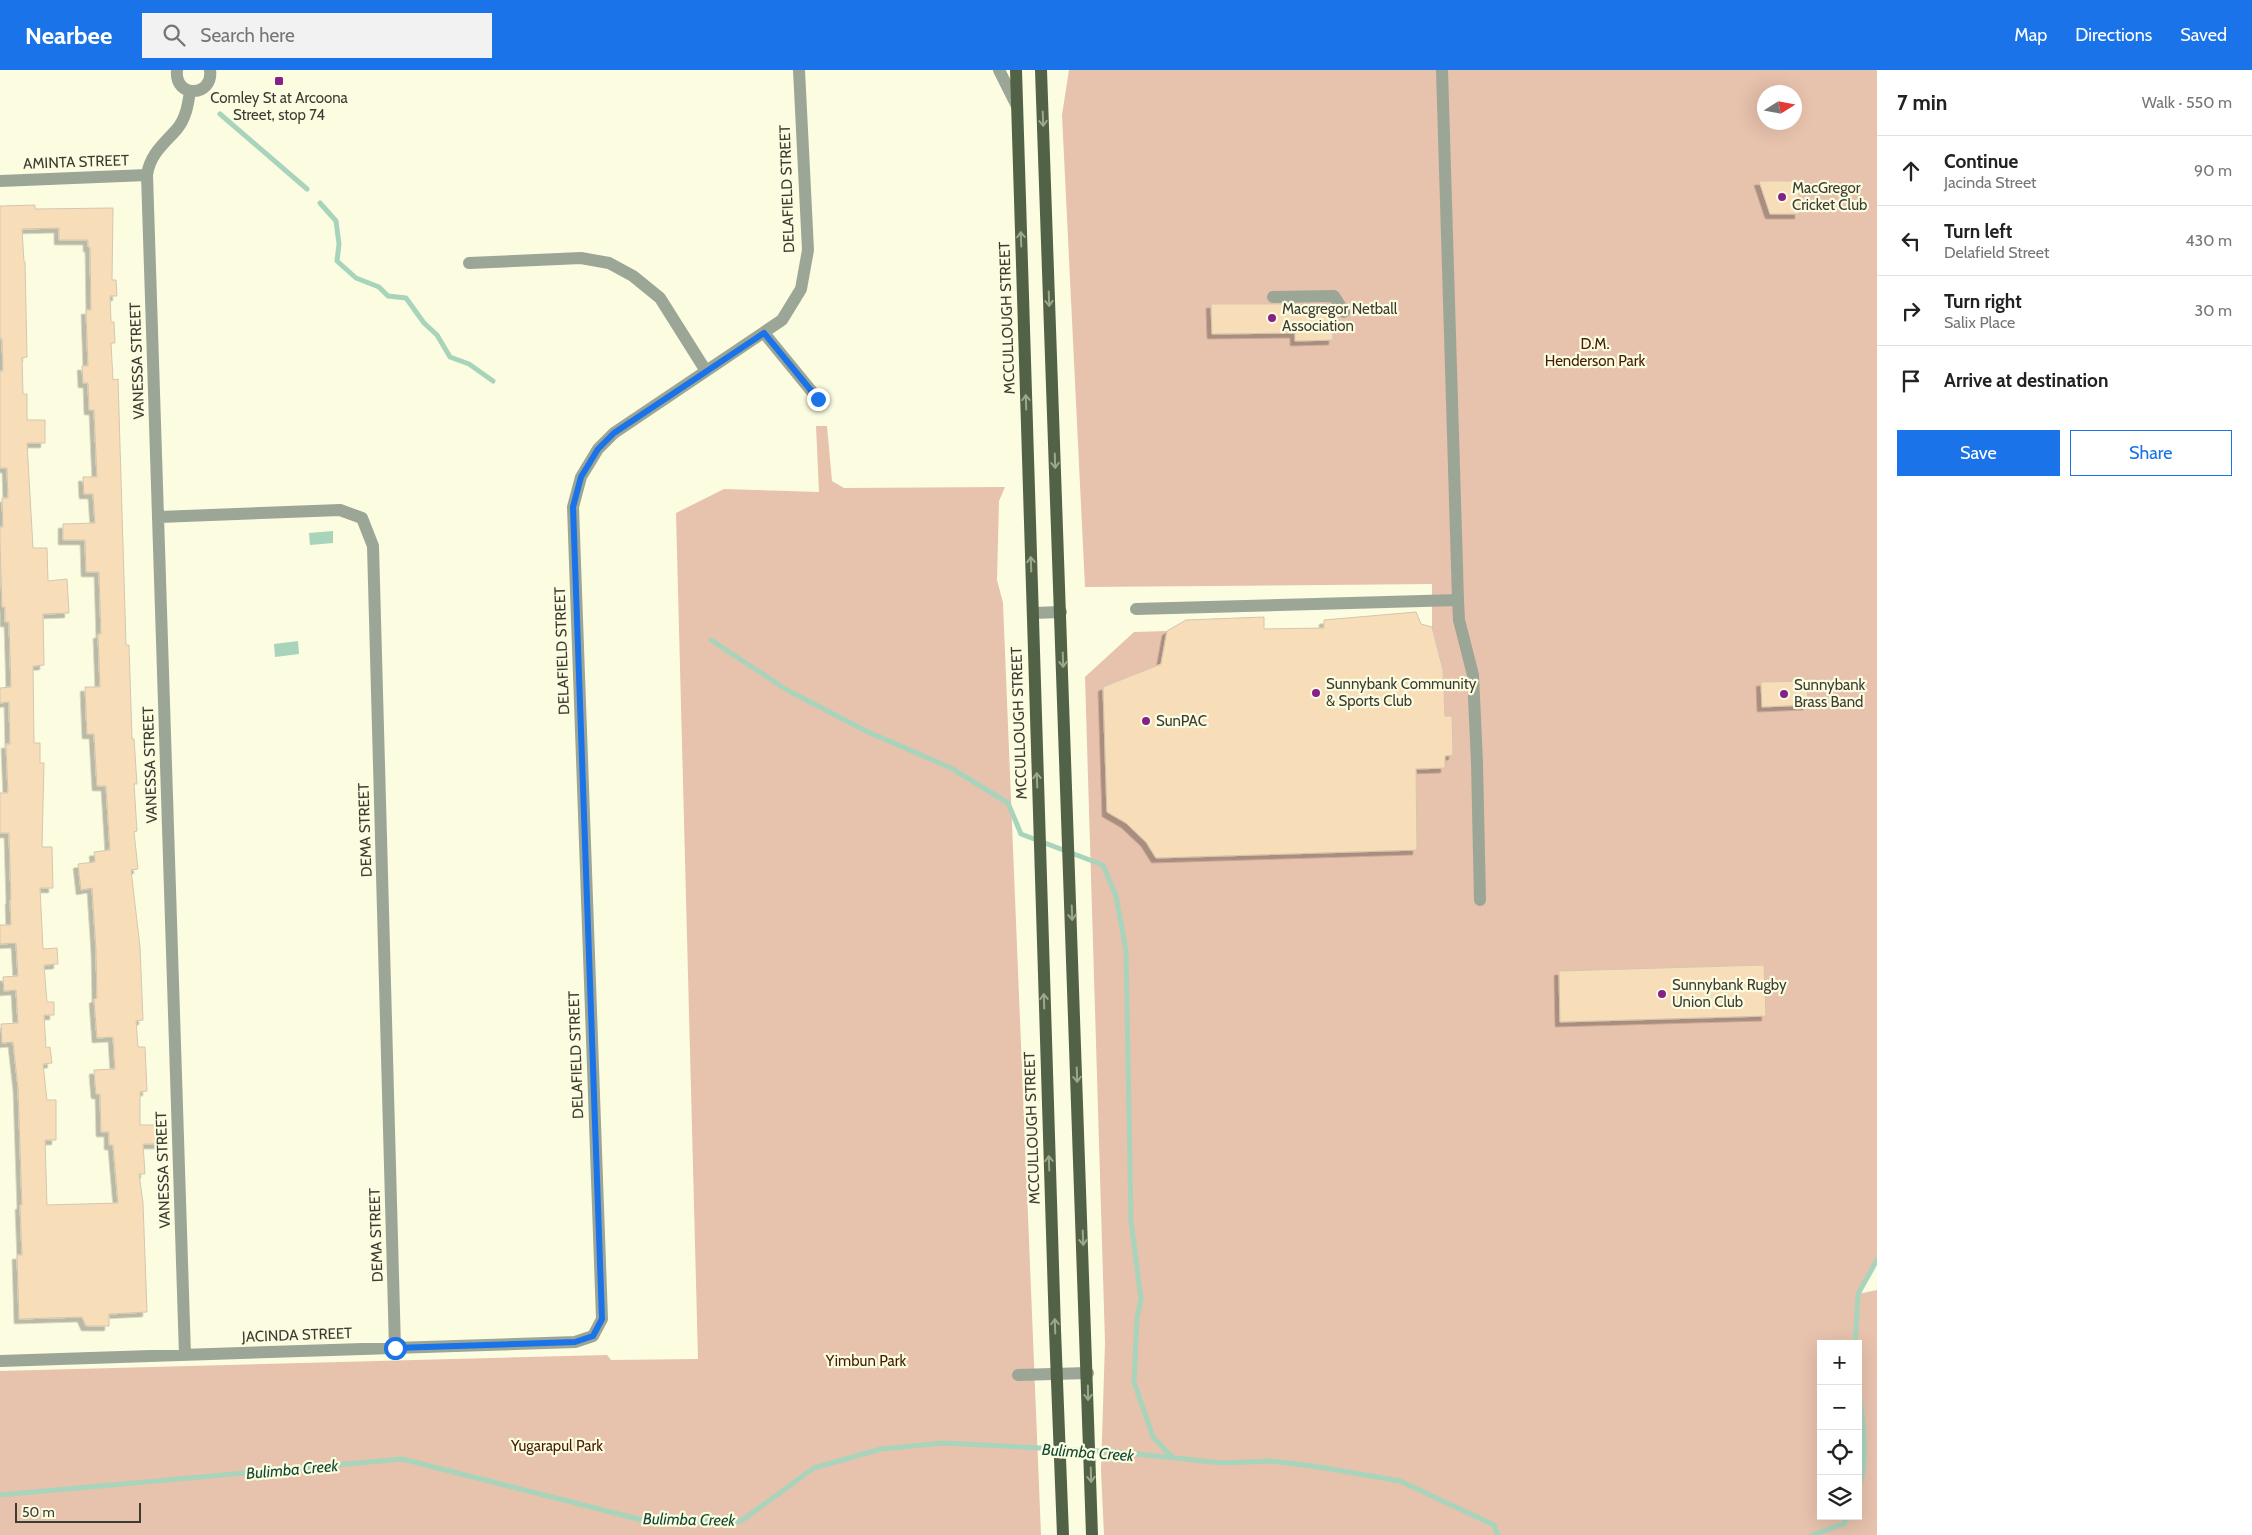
<!DOCTYPE html>
<meta charset="utf-8">
<style>
:root{--surface:#fff;--page:#f2f2f2;--text:#222;--muted:#767676;--line:#e0e0e0;--accent:#1a73e8}
body{margin:0;font-family:Cabin,sans-serif;background:var(--page);color:var(--text)}
.controls{position:absolute;right:15px;bottom:15px;display:grid;overflow:hidden;border-radius:0px;box-shadow:0 5px 20px #0002}
.controls button{width:45px;height:45px;display:grid;place-items:center;padding:0;border:0;border-bottom:1px solid var(--line);background:var(--surface);color:var(--text);font:25px sans-serif}
.compass{position:absolute;left:1757px;top:15px;width:45px;height:45px;border-radius:50%;background:var(--surface);box-shadow:0 5px 20px #0002;rotate:79deg}
.scale{position:absolute;left:15px;bottom:12px;width:126px;box-sizing:border-box;padding-left:5px;border:2px solid #3c3c32;border-top:0;font-size:14px;line-height:18px;white-space:nowrap;color:#3c3c32;-webkit-text-stroke:4px #fcfce1;paint-order:stroke}
.stop{position:absolute;width:15px;height:15px;margin:-11px;border:4px solid #1a73e8;border-radius:50%;background:#fff}
.stop.end{background:#1a73e8;border-color:#fff;box-shadow:0 1px 5px #0008}
.list{margin:0;padding:0;list-style:none}
h2{display:flex;justify-content:space-between;align-items:center;height:65px;margin:0;padding:0 20px;font-size:21px}
h2 small{font-size:16px;font-weight:400;color:var(--muted)}
.list li{display:grid;grid-template-columns:32px 1fr auto;gap:15px;align-items:center;box-sizing:border-box;height:70px;padding:0 20px;border-top:1px solid var(--line)}
.list b{display:block;font-size:19px;white-space:nowrap}
.list p{margin:0;font-size:16px;white-space:nowrap;color:var(--muted)}
.list em{font-size:16px;font-style:normal;color:var(--muted)}
.actions{display:flex;gap:10px;padding:15px 20px}
.actions a{flex:1;padding:11px 0;border:1px solid var(--accent);border-radius:0px;text-align:center;font-size:18px;color:var(--accent)}
.actions .main{background:var(--accent);color:#fff}
.icon{flex:none;width:28px;height:28px;fill:none;stroke:currentColor;stroke-width:2;stroke-linecap:round;stroke-linejoin:round}
.map{position:relative;flex:none;width:1877px;height:1465px;overflow:hidden}
header{display:flex;align-items:center;gap:30px;box-sizing:border-box;height:70px;padding:0 25px;background:var(--accent);color:#fff}
header strong{font-size:24px}
nav{display:flex;gap:28px;margin-inline-start:auto;font-size:18px}
.search{width:350px;height:45px;background:var(--page);display:flex;align-items:center;gap:12px;box-sizing:border-box;padding:0 18px;border-radius:0px;color:var(--muted);font-size:19px}
main{display:flex}
aside{flex:1;background:var(--surface)}
.map>svg:first-child{display:block}
.green{fill:#e7c2ad;fill-rule:evenodd}
.water{fill:#a8d4bc}
.lines{fill:none;stroke-linecap:round;stroke-linejoin:round}
.stream{stroke:#a8d4bc;stroke-width:5}
.building{fill:#f7deb8;stroke:#d5c6af;fill-rule:evenodd;filter:url(#shadow)}
.minor{stroke:#9ca696;stroke-width:12}
.major{stroke:#516246;stroke-width:12}
.oneway{stroke:#9ea78c}
.route{stroke:#1a73e8;stroke-width:6}
.poi-dot{fill:#872088;stroke:#fcfce1;stroke-width:2}
.labels{text-anchor:middle;stroke-width:4.5;stroke-linejoin:round;paint-order:stroke}
.poi-label{font-size:15px;fill:#3c3c32;stroke:#fcfce1;text-anchor:start}
.street-label{font-size:15px;fill:#3c3c32;stroke:#fcfce1}
.park-label{font-size:15px;fill:#431d03;stroke:#fcfce1}
.water-label{font-size:16px;font-style:italic;fill:#134a33;stroke:#fcfce1}
</style>
<header>
<strong>Nearbee</strong>
<div class="search"><svg class="icon" aria-label="search" viewBox="0 0 24 24"><circle cx="10" cy="10" r="6"/><path d="M15 15l6 6"/></svg>Search here</div>
<nav><a>Map</a><a>Directions</a><a>Saved</a></nav>
</header>
<main>
<div class="map">
<svg width="1877" height="1465" viewBox="0 0 1877 1465">
<defs>
<filter id="shadow"><feDropShadow dx="-4.5" dy="4.5" stdDeviation="0" flood-color="#0004"/></filter>
</defs>
<rect width="100%" height="100%" fill="#fcfce1"/>
<path class="green" d="M1069,0H1877V1190L1858,1224L1877,1220V1465H1104L1101,1401L1105,1272L1085,607L1134,562L1167,561L1186,550L1264,559L1324,558V550L1416,542L1421,554L1432,557V514L1085,517L1062,45ZM1764,22H1794V52H1764ZM1821,1274H1858V1446H1821Z
M816,356H827L832,411L844,418L1005,417L999,431L997,510L1003,533L1041,1465H0V1301L607,1285L611,1290L698,1289L676,443L724,419L819,422Z"/>
<path class="water" d="M333,461V473L310,475L309,463Z
M298,571L299,584L275,587L274,574Z"/>
<g class="lines">
<path class="stream" d="M220,44L307,119
M320,133L336,151L339,174L337,191L356,208L379,217L388,226L406,228L424,253L437,265L450,287L469,294L493,311
M711,570L787,620L866,661L951,698L1008,733L1021,764L1103,795L1116,826L1126,881L1131,1151L1141,1229L1137,1248L1134,1312L1153,1367L1172,1387
M1855,1274L1858,1224L1877,1190
M1858,1314C1862,1344 1870,1391 1858,1419
M0,1425L402,1389L646,1451H741L814,1398L881,1379L943,1373L1118,1382L1222,1393L1271,1391L1319,1397L1400,1411L1494,1455L1498,1465
M1812,1465L1844,1454L1847,1446"/>
</g>
<path class="building" d="M1759,111H1799V144H1770Z
M35,135V139L113,138L112,210H116L117,226H110L111,252H114L115,273H111L113,310L118,309L126,575H129L132,669H134L137,714H134L137,761L134,762L138,799L131,800L140,877L143,950L136,951L138,977H145L147,1021L140,1022V1055H159V1074H143L145,1104H139L143,1133L147,1242L109,1244V1256H86L82,1247L19,1249L17,1185H22L20,1135H22L18,1017L13,972L2,973L1,954L18,953L16,920L4,921L3,907L18,906L16,873L0,874V855H11L10,830L11,829L9,763H0V723H8L6,674H10L9,632L0,633V618L11,617L9,552H5V537H2L0,472V457H3L2,428H8L7,398H0V301H3L2,269H0V136ZM59,158V170H88V177H90L91,240H86L88,296H82L83,313H88L89,340H94L97,407H83L84,424H93L95,453L63,454V470H85L86,502H99L101,564H98L100,617H85L87,664H94L97,716H106L110,780L94,782L95,792L78,794L81,820L92,818L96,879L97,928L94,929L97,968L113,967L115,999L94,1000L96,1024H100L101,1062H109V1075H113L118,1133L47,1135L45,1070H56V1030H47L43,994L52,993L50,977L46,978L44,945H54V932H47L44,895L58,894L57,878L43,879L40,818H53L52,777H42L44,693H40V673H34L33,596L44,595L43,544L69,543L67,509L48,511L47,478H33L27,373H45V350H27V324H23L22,288L27,287L25,192H24L22,159Z
M1211,234H1330L1332,239L1333,270L1295,271V263L1212,264Z
M1416,542L1421,554L1432,557L1443,600L1445,646H1452L1453,685L1445,686V698L1416,699L1417,780L1156,788L1146,772L1126,753L1107,742L1103,617L1161,594L1167,561L1186,550L1264,547V559L1324,558V550Z
M1807,611L1808,635L1762,637L1761,612Z
M1764,895L1766,946L1560,952L1559,901Z"/>
<g class="lines">
<path class="minor" d="M177,0C174,29 214,27 210,0
M999,0L1017,36
M1442,0L1458,530L1459,550L1473,605L1477,693L1480,830
M147,105L185,1285
M0,111L147,105C150,84 164,74 177,59C186,48 188,35 190,21
M469,193L581,188L609,193L633,206L660,228L706,301
M1273,227L1334,226L1344,242
M764,263L818,329
M159,447L340,440L362,448L373,476L395,1278
M1136,539L1458,530
M1033,543L1061,542
M0,1291L575,1272L593,1266L602,1249L573,437L581,407L598,379L614,363L782,250L801,219L808,180L799,0
M1018,1305L1088,1303"/>
<path class="major" d="M1016,0L1055,1260L1063,1465
M1041,0L1092,1465"/>
</g>
<defs><path id="oneway-shaft" d="M-6 0H5M1.5-3L5.5 0L1.5 3" fill="none" stroke-width="1.6" stroke-linecap="round" stroke-linejoin="round" transform="scale(1.25)"/></defs>
<g class="oneway">
<use href="#oneway-shaft" transform="translate(1043 49) rotate(88)"/>
<use href="#oneway-shaft" transform="translate(1021 169) rotate(-92)"/>
<use href="#oneway-shaft" transform="translate(1049 229) rotate(88)"/>
<use href="#oneway-shaft" transform="translate(1026 332) rotate(-92)"/>
<use href="#oneway-shaft" transform="translate(1055 391) rotate(88)"/>
<use href="#oneway-shaft" transform="translate(1031 494) rotate(-92)"/>
<use href="#oneway-shaft" transform="translate(1063 590) rotate(88)"/>
<use href="#oneway-shaft" transform="translate(1037 710) rotate(-92)"/>
<use href="#oneway-shaft" transform="translate(1072 843) rotate(88)"/>
<use href="#oneway-shaft" transform="translate(1044 931) rotate(-92)"/>
<use href="#oneway-shaft" transform="translate(1077 1005) rotate(88)"/>
<use href="#oneway-shaft" transform="translate(1049 1093) rotate(-92)"/>
<use href="#oneway-shaft" transform="translate(1083 1168) rotate(88)"/>
<use href="#oneway-shaft" transform="translate(1055 1256) rotate(-92)"/>
<use href="#oneway-shaft" transform="translate(1088 1323) rotate(89)"/>
<use href="#oneway-shaft" transform="translate(1091 1405) rotate(88)"/>
</g>
<g class="lines">
<path class="route" d="M395,1278L575,1272L593,1266L602,1249L573,437L581,407L598,379L614,363L764,263L818,329"/>
</g>
<g class="poi-dot">
<rect x="274" y="6" width="10" height="10" rx="2.5"/>
<circle cx="1782" cy="127" r="5"/>
<circle cx="1272" cy="248" r="5"/>
<circle cx="1316" cy="623" r="5"/>
<circle cx="1784" cy="624" r="5"/>
<circle cx="1146" cy="651" r="5"/>
<circle cx="1662" cy="924" r="5"/>
</g>
<g class="labels">
<g class="poi-label">
<text x="279" y="33" text-anchor="middle">Comley St at Arcoona<tspan x="279" dy="17">Street, stop 74</tspan></text>
<text x="1792" y="123">MacGregor<tspan x="1792" dy="17">Cricket Club</tspan></text>
<text x="1282" y="244">Macgregor Netball<tspan x="1282" dy="17">Association</tspan></text>
<text x="1326" y="619">Sunnybank Community<tspan x="1326" dy="17">&amp; Sports Club</tspan></text>
<text x="1794" y="620">Sunnybank<tspan x="1794" dy="17">Brass Band</tspan></text>
<text x="1156" y="656">SunPAC</text>
<text x="1672" y="920">Sunnybank Rugby<tspan x="1672" dy="17">Union Club</tspan></text>
</g>
<g class="street-label">
<text transform="translate(76 92) rotate(-2)" y="5">AMINTA STREET</text>
<text transform="translate(787 119) rotate(-92)" y="5">DELAFIELD STREET</text>
<text transform="translate(1007 248) rotate(-92)" y="5">MCCULLOUGH STREET</text>
<text transform="translate(137 291) rotate(-92)" y="5">VANESSA STREET</text>
<text transform="translate(562 581) rotate(-92)" y="5">DELAFIELD STREET</text>
<text transform="translate(1019 653) rotate(-92)" y="5">MCCULLOUGH STREET</text>
<text transform="translate(150 695) rotate(-92)" y="5">VANESSA STREET</text>
<text transform="translate(365 760) rotate(-92)" y="5">DEMA STREET</text>
<text transform="translate(576 985) rotate(-92)" y="5">DELAFIELD STREET</text>
<text transform="translate(1032 1058) rotate(-92)" y="5">MCCULLOUGH STREET</text>
<text transform="translate(163 1100) rotate(-92)" y="5">VANESSA STREET</text>
<text transform="translate(376 1165) rotate(-92)" y="5">DEMA STREET</text>
<text transform="translate(297 1265) rotate(-2)" y="5">JACINDA STREET</text>
</g>
<g class="park-label">
<text x="1595" y="279">D.M.<tspan x="1595" dy="17">Henderson Park</tspan></text>
<text x="866" y="1296">Yimbun Park</text>
<text x="557" y="1381">Yugarapul Park</text>
</g>
<g class="water-label">
<text transform="translate(1088 1382) rotate(4)" y="6">Bulimba Creek</text>
<text transform="translate(292 1399) rotate(-5)" y="6">Bulimba Creek</text>
<text transform="translate(689 1449) rotate(1)" y="6">Bulimba Creek</text>
</g>
</g>
</svg>
<div class="controls">
<button>+</button>
<button>−</button>
<button><svg class="icon" aria-label="locate" viewBox="0 0 24 24"><circle cx="12" cy="12" r="6"/><path d="M12 2v4M12 18v4M2 12h4M18 12h4"/></svg></button>
<button><svg class="icon" aria-label="layers" viewBox="0 0 24 24"><path d="M12 4l9 5-9 5-9-5zM3 14l9 5 9-5"/></svg></button>
</div>
<svg class="compass" viewBox="-18 -18 36 36"><path d="M0-13l5 13h-10z" fill="#e53935"/><path d="M0 13l5-13h-10z" fill="#767676"/></svg>
<div class="scale">50 m</div>
<div class="stop" style="left:395px;top:1278px"></div>
<div class="stop end" style="left:818px;top:329px"></div>
</div>
<aside>
<h2>7 min<small>Walk · 550 m</small></h2>
<ul class="list">
<li><svg class="icon" aria-label="ahead" viewBox="0 0 24 24"><path d="M12 20V5M6 11l6-6 6 6"/></svg><div><b>Continue</b><p>Jacinda Street</p></div><em>90 m</em></li>
<li><svg class="icon" aria-label="left" viewBox="0 0 24 24"><path d="M17 20v-9H6M10 6l-5 5 5 5"/></svg><div><b>Turn left</b><p>Delafield Street</p></div><em>430 m</em></li>
<li><svg class="icon" aria-label="right" viewBox="0 0 24 24"><path d="M7 20v-9h11M14 6l5 5-5 5"/></svg><div><b>Turn right</b><p>Salix Place</p></div><em>30 m</em></li>
<li><svg class="icon" aria-label="arrive" viewBox="0 0 24 24"><path d="M6 21V4h12l-3 4 3 4H6"/></svg><div><b>Arrive at destination</b></div></li>
</ul>
<div class="actions"><a class="main">Save</a><a>Share</a></div>
</aside>
</main>
